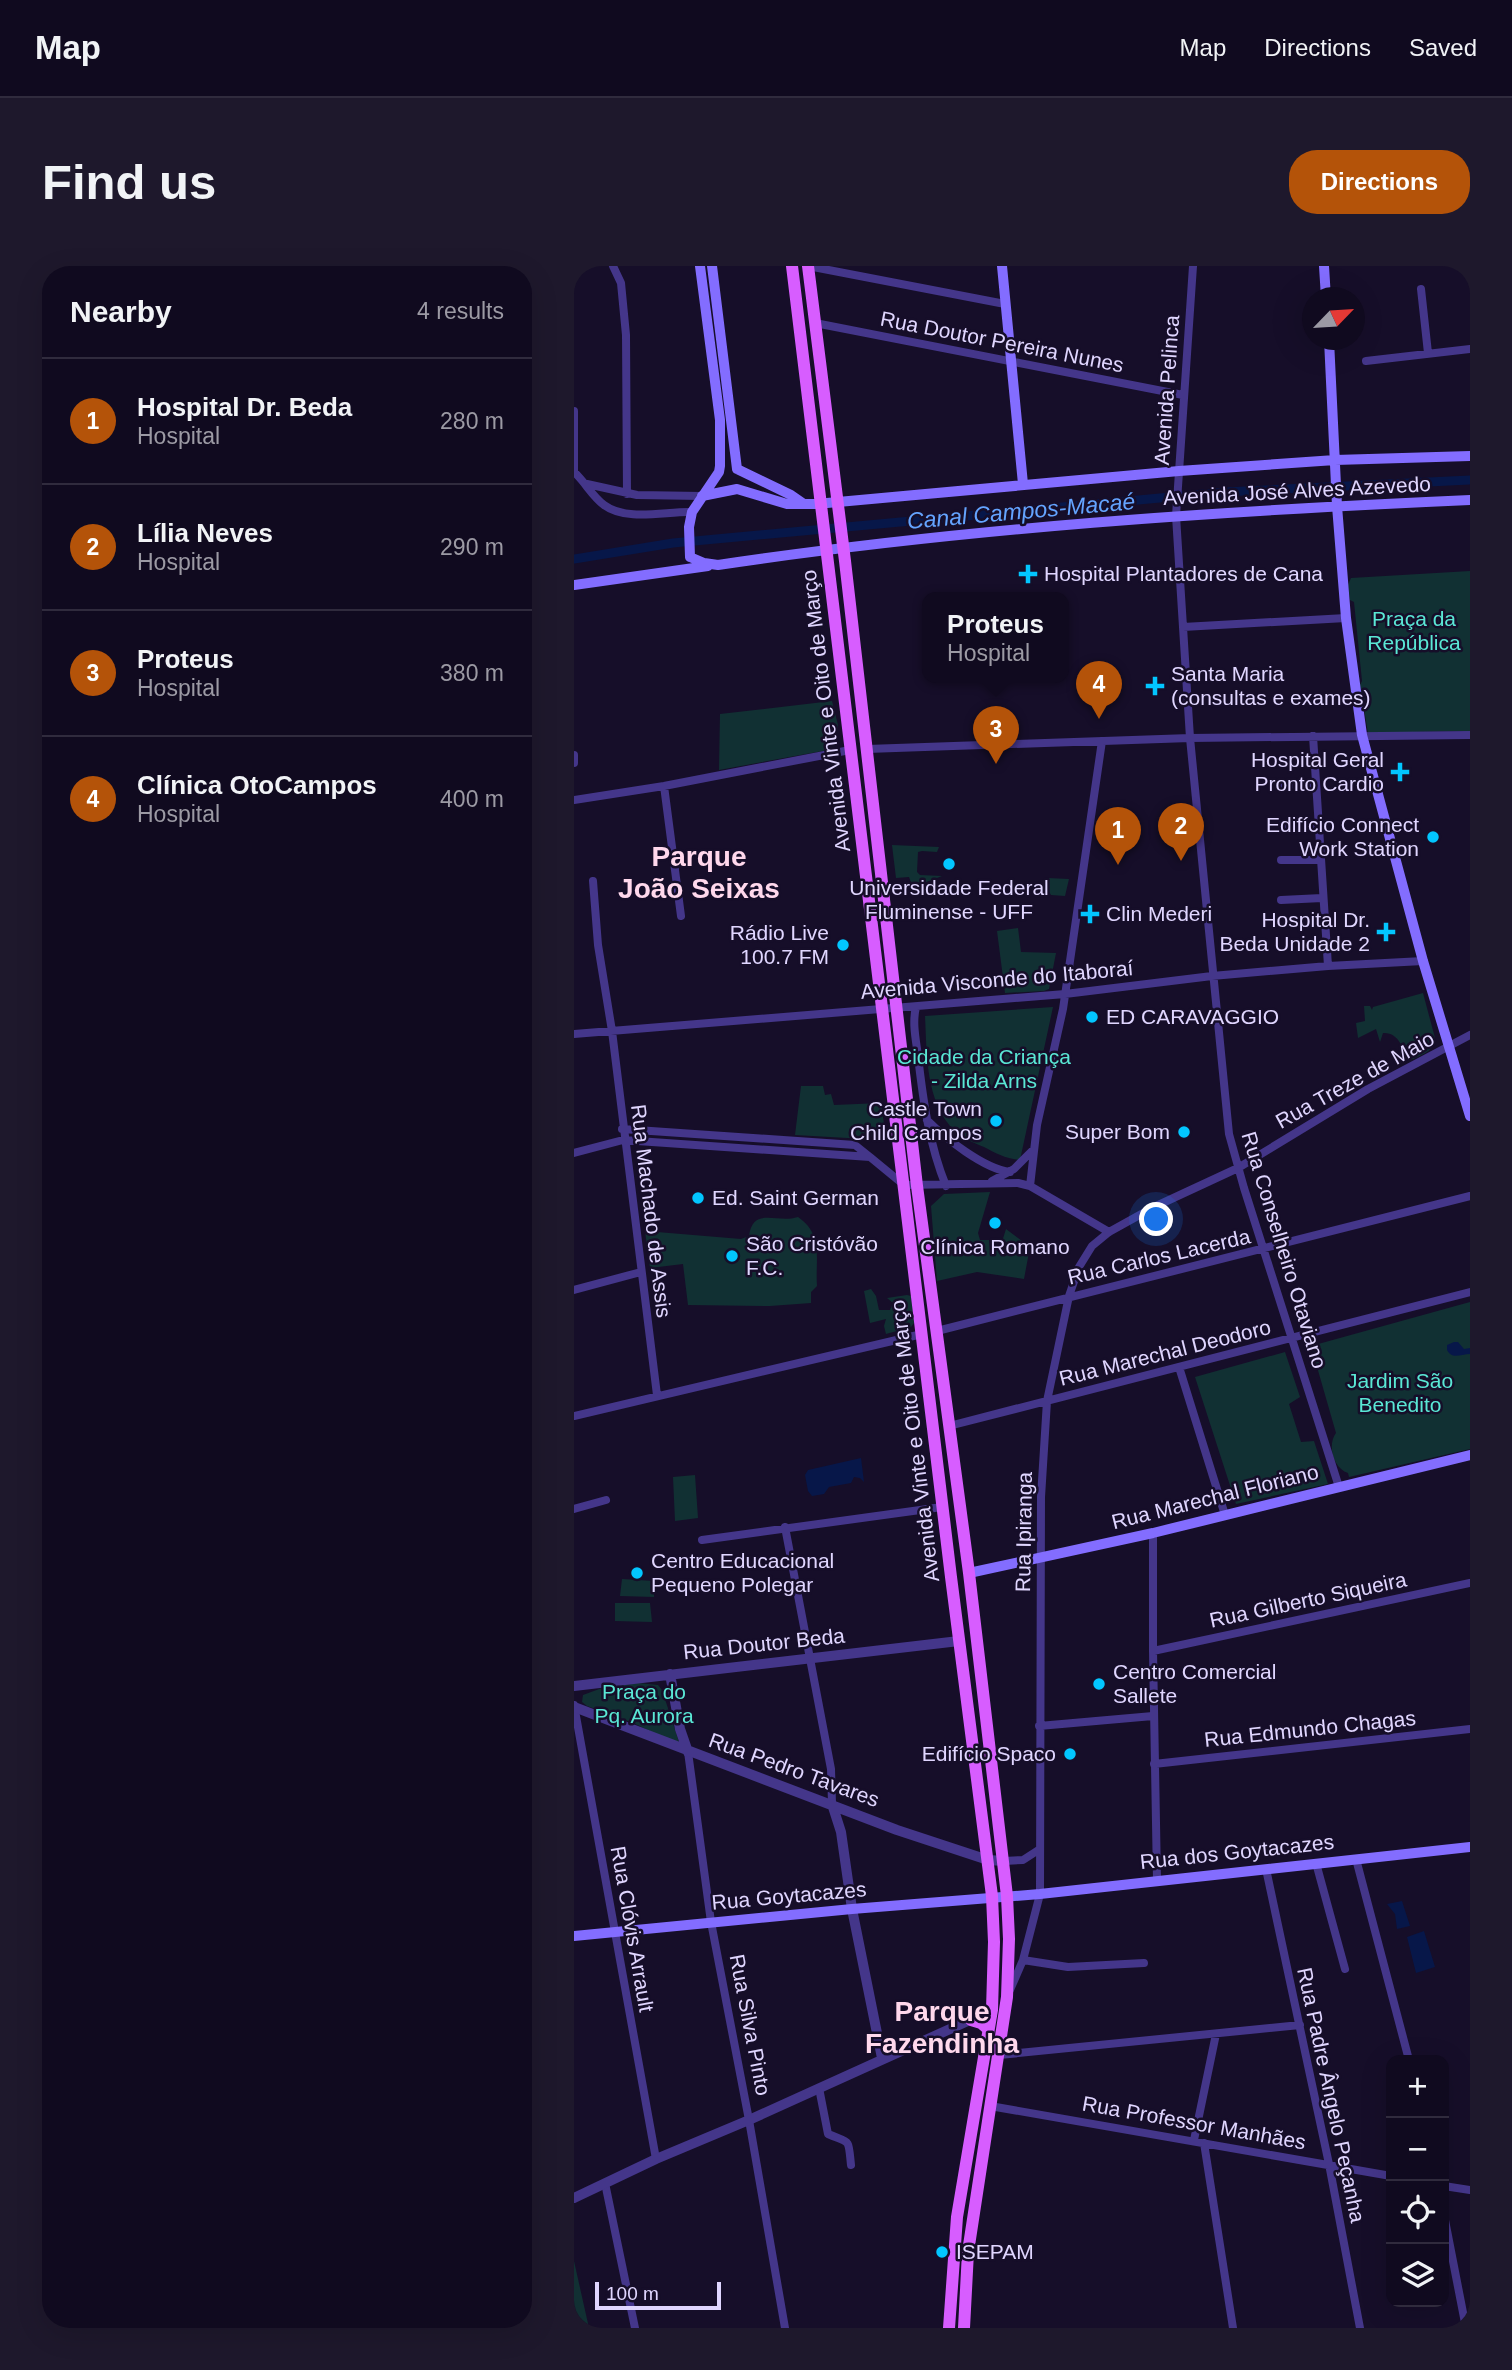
<!DOCTYPE html>
<meta charset="utf-8">
<style>
:root{--surface:#100a1f;--page:#1e182c;--text:#f1f3f6;--muted:#9c9aa4;--line:#302b3d;--accent:#b45309}
body{margin:0;font-family:Arial,sans-serif;background:var(--page);color:var(--text)}
.controls{position:absolute;right:21px;bottom:21px;display:grid;overflow:hidden;border-radius:14px;box-shadow:0 7px 28px #0002}
.controls button{width:63px;height:63px;display:grid;place-items:center;padding:0;border:0;border-bottom:2px solid var(--line);background:var(--surface);color:var(--text);font:35px sans-serif}
.compass{position:absolute;left:728px;top:21px;width:63px;height:63px;border-radius:50%;background:var(--surface);box-shadow:0 7px 28px #0002;rotate:65deg}
.scale{position:absolute;left:21px;bottom:18px;width:126px;box-sizing:border-box;padding-left:7px;border:4px solid #e0d6ff;border-top:0;font-size:19px;line-height:24px;white-space:nowrap;color:#e0d6ff;-webkit-text-stroke:5px #160e29;paint-order:stroke}
.you{position:absolute;left:583px;top:954px;width:24px;height:24px;margin:-18px;border:5px solid #fff;border-radius:50%;background:#1a73e8;box-shadow:0 0 0 10px #1a73e833}
.badge{display:grid;place-items:center;width:46px;height:46px;border-radius:50%;background:var(--accent);color:#fff;font-size:23px;font-weight:700}
.pin{position:absolute;translate:-50% -58px;filter:drop-shadow(0 2px 4px #0008)}
.pin::after{content:'';position:absolute;top:37px;width:24px;height:21px;background:inherit;clip-path:polygon(0 0,100% 0,50% 100%)}
.popup{position:absolute;left:348px;top:326px;width:147px;height:91px;box-sizing:border-box;display:grid;place-content:center;border-radius:14px;background:var(--surface);filter:drop-shadow(0 2px 5px #0005);font-size:23px;white-space:nowrap;color:var(--muted)}
.popup b{font-size:26px;color:var(--text)}
.popup::after{content:'';position:absolute;left:50%;top:100%;margin-left:-14px;border:14px solid transparent;border-top-color:var(--surface)}
.list{margin:0;padding:0;list-style:none}
h2{display:flex;justify-content:space-between;align-items:center;height:91px;margin:0;padding:0 28px;font-size:30px}
h2 small{font-size:23px;font-weight:400;color:var(--muted)}
.list li{display:grid;grid-template-columns:46px 1fr auto;gap:21px;align-items:center;box-sizing:border-box;height:126px;padding:0 28px;border-top:2px solid var(--line)}
.list b{display:block;font-size:26px;white-space:nowrap}
.list p{margin:0;font-size:23px;white-space:nowrap;color:var(--muted)}
.list em{font-size:23px;font-style:normal;color:var(--muted)}
.icon{flex:none;width:38px;height:38px;fill:none;stroke:currentColor;stroke-width:2;stroke-linecap:round;stroke-linejoin:round}
.map{position:relative;flex:none;width:896px;height:2062px;overflow:hidden;border-radius:28px}
header{display:flex;align-items:center;gap:42px;box-sizing:border-box;height:98px;padding:0 35px;background:var(--surface);border-bottom:2px solid var(--line)}
header strong{font-size:33px}
nav{display:flex;gap:38px;margin-inline-start:auto;font-size:24px}
.intro{display:flex;align-items:center;justify-content:space-between;box-sizing:border-box;height:168px;padding:0 42px}
h1{margin:0;font-size:49px}
.button{padding:18px 32px;border-radius:28px;background:var(--accent);color:#fff;font-size:24px;font-weight:700}
main{display:flex;gap:42px;padding:0 42px}
aside{flex:1;background:var(--surface);border-radius:28px;box-shadow:0 7px 28px #0002}
.map>svg:first-child{display:block}
.green{fill:#113033}
.water{fill:#071749}
.lines{fill:none;stroke-linecap:round;stroke-linejoin:round}
.canal{stroke:#071749;stroke-width:9}
.minor{stroke:#44368a;stroke-width:8}
.tertiary{stroke:#44368a;stroke-width:10}
.secondary{stroke:#836dff;stroke-width:10}
.primary{stroke:#d75dff;stroke-width:12}
.poi-dot{fill:#02c6ff;stroke:#160e29;stroke-width:2.5}
.labels{text-anchor:middle;stroke-width:5;stroke-linejoin:round;paint-order:stroke}
.street-label{font-size:21px;fill:#e0d6ff;stroke:#160e29}
.poi-label{font-size:21px;fill:#e0d6ff;stroke:#160e29;text-anchor:start}
.park-label{font-size:21px;fill:#5ae7d5;stroke:#160e29}
.water-label{font-size:23px;font-style:italic;fill:#64a4ff;stroke:#160e29}
.district-label{font-size:28px;font-weight:bold;fill:#ffd8ec;stroke:#160e29}
</style>
<header>
<strong>Map</strong>
<nav><a>Map</a><a>Directions</a><a>Saved</a></nav>
</header>
<div class="intro"><h1>Find us</h1><a class="button">Directions</a></div>
<main>
<aside>
<h2>Nearby<small>4 results</small></h2>
<ul class="list">
<li><span class="badge">1</span><div><b>Hospital Dr. Beda</b><p>Hospital</p></div><em>280 m</em></li>
<li><span class="badge">2</span><div><b>Lília Neves</b><p>Hospital</p></div><em>290 m</em></li>
<li><span class="badge">3</span><div><b>Proteus</b><p>Hospital</p></div><em>380 m</em></li>
<li><span class="badge">4</span><div><b>Clínica OtoCampos</b><p>Hospital</p></div><em>400 m</em></li>
</ul>
</aside>
<div class="map">
<svg width="896" height="2062" viewBox="0 0 896 2062">
<rect width="100%" height="100%" fill="#160e29"/>
<path class="green" d="M896,305V467L886,465L794,467L786,419L788,415L780,336L776,334L774,319L777,312Z
M258,435L264,459L262,480L254,484L145,504L146,448Z
M318,579L365,581L363,586L348,585L344,586L343,606L346,609L368,610L350,617V622H339L335,611L322,612Z
M473,612L495,613L491,630L477,629L474,624Z
M444,662L447,686L482,687L475,723L470,725L431,727L423,665Z
M849,727L861,772C862,785 846,789 835,795C829,783 825,766 809,767L806,776L802,763L784,772L782,757L791,755L790,740H796L798,744L799,741Z
M479,741L446,894C433,893 421,887 410,881C400,877 388,872 381,865C351,837 353,787 351,750Z
M227,820H249L251,829L257,828L260,839L307,837L310,858L296,872L291,873L221,869Z
M416,926L404,967L406,974H415L416,982H426L432,963L456,981L450,1013L403,1006L363,1015L357,940L370,928Z
M224,951C250,969 241,992 243,1020L237,1026V1037L196,1040L114,1039L109,998L76,1002L71,965L167,973L175,970C179,940 203,958 224,951Z
M297,1023L302,1030L305,1044H316L319,1037L313,1032L333,1029L337,1030L340,1057L337,1061L312,1068L310,1060L312,1053L296,1057L290,1025Z
M896,1036V1183L775,1211L774,1207C759,1202 753,1179 762,1167L737,1080Z
M711,1086L726,1131L715,1138L727,1176L740,1175L754,1218L662,1238L621,1111Z
M121,1209L124,1252L101,1255L99,1211Z
M48,1313L80,1315V1331L46,1330Z
M41,1337H76L78,1356L41,1355Z
M64,1417L84,1419L88,1424L106,1479L59,1457L13,1440L8,1436L9,1429L28,1422Z
M0,1995L15,2062H0Z"/>
<path class="water" d="M880,1076H884L890,1083L896,1082V1088C887,1088 878,1094 873,1084V1079Z
M287,1192L290,1216L286,1212L280,1211L277,1217L255,1221L250,1228L238,1230L234,1225L231,1209L234,1204Z
M828,1635L836,1660L823,1663L821,1648L813,1638Z
M850,1665L861,1701L842,1707L833,1671Z"/>
<g class="lines">
<path class="canal" d="M0,293L99,277L651,226L896,214"/>
<path class="minor" d="M39,0L47,17L52,69L53,228
M234,0L431,38
M619,0L602,250L616,472L655,868L670,922L765,1221
M847,23L854,87
M241,57L609,129
M792,95L896,83
M0,145V206C11,216 18,230 30,239C53,256 92,245 118,246
M13,218L63,229L128,230
M609,361L772,352
M739,470L754,700
M293,483L616,472L896,469
M0,489V497
M704,518L742,519
M90,520L107,650
M0,534L90,520L276,484
M705,559H744
M707,594H746
M19,615L24,679L38,765L83,1129
M707,634L748,632
M342,741C338,757 342,774 344,790C349,834 355,878 372,920
M0,768L491,728L638,710L754,700L849,695
M353,854C371,872 410,903 436,906
M48,863L281,879L296,891
M0,887L49,874L296,891L330,919L444,917L456,920L535,966
M418,915L440,903L458,885
M456,920L463,859L489,743L528,475
M0,1024L67,1006
M363,1065L896,930
M605,1101L651,1249
M0,1150L348,1068
M375,1160L896,1026
M0,1243L32,1234
M211,1261L257,1503L258,1538
M579,1267V1385L583,1614
M128,1274L368,1241
M579,1385L896,1317
M0,1439L82,1893
M465,1460L579,1450
M114,1486L137,1656L175,1854L211,2062
M580,1498L896,1463
M782,1593L835,1794
M430,1595L449,1594L466,1583
M742,1597L771,1703
M692,1603L755,1898L786,2062
M449,1694L494,1701L570,1697
M436,1724L449,1694L466,1628L467,1231L473,1135L495,1030L505,1001L518,980L535,966L580,941L664,902L794,823L896,769
M425,1789L726,1759
M245,1822L254,1868C277,1878 274,1871 277,1899
M416,1840L817,1910
M620,1874L642,1768
M630,1877L659,2062
M31,1917L61,2062
M870,1920L896,1924
M870,1949L892,2062"/>
<path class="tertiary" d="M96,1408L106,1463L114,1486
M0,1420L385,1375
M0,1441L323,1564L414,1594L430,1595
M258,1538L267,1566L278,1643L308,1792
M0,1932L82,1893L175,1854L418,1744"/>
<path class="secondary" d="M138,0L163,203
M428,0L449,218
M750,0L752,32
M755,74L763,240L772,352L788,469L849,695L896,850
M163,203L217,229L230,238
M128,230L163,223L213,238H242L605,205L761,194L896,190
M116,291L130,297L144,299C392,262 645,245 896,234
M116,291L115,261L118,246L145,206L146,200V154L126,0
M0,319L134,300
M395,1307L579,1267L896,1189
M0,1670L278,1643L466,1628L896,1581"/>
<path class="primary" d="M218,0L377,1311L418,1630L420,1676L418,1744L383,1951L375,2062
M234,0L271,295L343,920L395,1307L433,1630L435,1673L433,1731L394,1986L390,2062
M397,1754L407,1757L414,1763"/>
</g>
<g class="poi-dot">
<path d="M450.5 297.5h7v7h7v7h-7v7h-7v-7h-7v-7h7z"/>
<path d="M577.5 409.5h7v7h7v7h-7v7h-7v-7h-7v-7h7z"/>
<path d="M822.5 495.5h7v7h7v7h-7v7h-7v-7h-7v-7h7z"/>
<circle cx="859" cy="571" r="7"/>
<circle cx="375" cy="598" r="7"/>
<path d="M512.5 637.5h7v7h7v7h-7v7h-7v-7h-7v-7h7z"/>
<path d="M808.5 655.5h7v7h7v7h-7v7h-7v-7h-7v-7h7z"/>
<circle cx="269" cy="679" r="7"/>
<circle cx="518" cy="751" r="7"/>
<circle cx="422" cy="855" r="7"/>
<circle cx="610" cy="866" r="7"/>
<circle cx="124" cy="932" r="7"/>
<circle cx="421" cy="957" r="7"/>
<circle cx="158" cy="990" r="7"/>
<circle cx="63" cy="1307" r="7"/>
<circle cx="525" cy="1418" r="7"/>
<circle cx="496" cy="1488" r="7"/>
<circle cx="368" cy="1986" r="7"/>
</g>
<g class="labels">
<g class="street-label">
<text transform="translate(428 76) rotate(11)" y="7">Rua Doutor Pereira Nunes</text>
<text transform="translate(593 124) rotate(-86)" y="7">Avenida Pelinca</text>
<text transform="translate(723 225) rotate(-3)" y="7">Avenida José Alves Azevedo</text>
<text transform="translate(252 445) rotate(-97)" y="7">Avenida Vinte e Oito de Março</text>
<text transform="translate(423 714) rotate(-5)" y="7">Avenida Visconde do Itaboraí</text>
<text transform="translate(781 814) rotate(-29)" y="7">Rua Treze de Maio</text>
<text transform="translate(77 945) rotate(83)" y="7">Rua Machado de Assis</text>
<text transform="translate(710 984) rotate(73)" y="7">Rua Conselheiro Otaviano</text>
<text transform="translate(585 991) rotate(-13)" y="7">Rua Carlos Lacerda</text>
<text transform="translate(591 1087) rotate(-14)" y="7">Rua Marechal Deodoro</text>
<text transform="translate(341 1175) rotate(-97)" y="7">Avenida Vinte e Oito de Março</text>
<text transform="translate(641 1231) rotate(-14)" y="7">Rua Marechal Floriano</text>
<text transform="translate(450 1266) rotate(-89)" y="7">Rua Ipiranga</text>
<text transform="translate(734 1334) rotate(-12)" y="7">Rua Gilberto Siqueira</text>
<text transform="translate(190 1378) rotate(-6)" y="7">Rua Doutor Beda</text>
<text transform="translate(736 1463) rotate(-6)" y="7">Rua Edmundo Chagas</text>
<text transform="translate(220 1504) rotate(20)" y="7">Rua Pedro Tavares</text>
<text transform="translate(663 1586) rotate(-6)" y="7">Rua dos Goytacazes</text>
<text transform="translate(215 1630) rotate(-5)" y="7">Rua Goytacazes</text>
<text transform="translate(58 1663) rotate(80)" y="7">Rua Clóvis Arrault</text>
<text transform="translate(176 1759) rotate(79)" y="7">Rua Silva Pinto</text>
<text transform="translate(757 1829) rotate(78)" y="7">Rua Padre Ângelo Peçanha</text>
<text transform="translate(620 1857) rotate(10)" y="7">Rua Professor Manhães</text>
</g>
<g class="poi-label">
<text x="470" y="315">Hospital Plantadores de Cana</text>
<text x="597" y="415">Santa Maria<tspan x="597" dy="24">(consultas e exames)</tspan></text>
<text x="810" y="501" text-anchor="end">Hospital Geral<tspan x="810" dy="24">Pronto Cardio</tspan></text>
<text x="845" y="566" text-anchor="end">Edifício Connect<tspan x="845" dy="24">Work Station</tspan></text>
<text x="375" y="629" text-anchor="middle">Universidade Federal<tspan x="375" dy="24">Fluminense - UFF</tspan></text>
<text x="532" y="655">Clin Mederi</text>
<text x="796" y="661" text-anchor="end">Hospital Dr.<tspan x="796" dy="24">Beda Unidade 2</tspan></text>
<text x="255" y="674" text-anchor="end">Rádio Live<tspan x="255" dy="24">100.7 FM</tspan></text>
<text x="532" y="758">ED CARAVAGGIO</text>
<text x="408" y="850" text-anchor="end">Castle Town<tspan x="408" dy="24">Child Campos</tspan></text>
<text x="596" y="873" text-anchor="end">Super Bom</text>
<text x="138" y="939">Ed. Saint German</text>
<text x="172" y="985">São Cristóvão<tspan x="172" dy="24">F.C.</tspan></text>
<text x="421" y="988" text-anchor="middle">Clínica Romano</text>
<text x="77" y="1302">Centro Educacional<tspan x="77" dy="24">Pequeno Polegar</tspan></text>
<text x="539" y="1413">Centro Comercial<tspan x="539" dy="24">Sallete</tspan></text>
<text x="482" y="1495" text-anchor="end">Edifício Spaco</text>
<text x="382" y="1993">ISEPAM</text>
</g>
<g class="park-label">
<text x="840" y="360">Praça da<tspan x="840" dy="24">República</tspan></text>
<text x="410" y="798">Cidade da Criança<tspan x="410" dy="24">- Zilda Arns</tspan></text>
<text x="826" y="1122">Jardim São<tspan x="826" dy="24">Benedito</tspan></text>
<text x="70" y="1433">Praça do<tspan x="70" dy="24">Pq. Aurora</tspan></text>
</g>
<g class="water-label">
<text transform="translate(447 245) rotate(-5)" y="8">Canal Campos-Macaé</text>
</g>
<g class="district-label">
<text x="125" y="600">Parque<tspan x="125" dy="32">João Seixas</tspan></text>
<text x="368" y="1755">Parque<tspan x="368" dy="32">Fazendinha</tspan></text>
</g>
</g>
</svg>
<div class="controls">
<button>+</button>
<button>−</button>
<button><svg class="icon" aria-label="locate" viewBox="0 0 24 24"><circle cx="12" cy="12" r="6"/><path d="M12 2v4M12 18v4M2 12h4M18 12h4"/></svg></button>
<button><svg class="icon" aria-label="layers" viewBox="0 0 24 24"><path d="M12 4l9 5-9 5-9-5zM3 14l9 5 9-5"/></svg></button>
</div>
<svg class="compass" viewBox="-18 -18 36 36"><path d="M0-13l5 13h-10z" fill="#e53935"/><path d="M0 13l5-13h-10z" fill="#9c9aa4"/></svg>
<div class="scale">100 m</div>
<div class="you"></div>
<div class="pin badge" style="left:544px;top:599px">1</div>
<div class="pin badge" style="left:607px;top:595px">2</div>
<div class="pin badge" style="left:422px;top:498px">3</div>
<div class="popup"><b>Proteus</b>Hospital</div>
<div class="pin badge" style="left:525px;top:453px">4</div>
</div>
</main>
